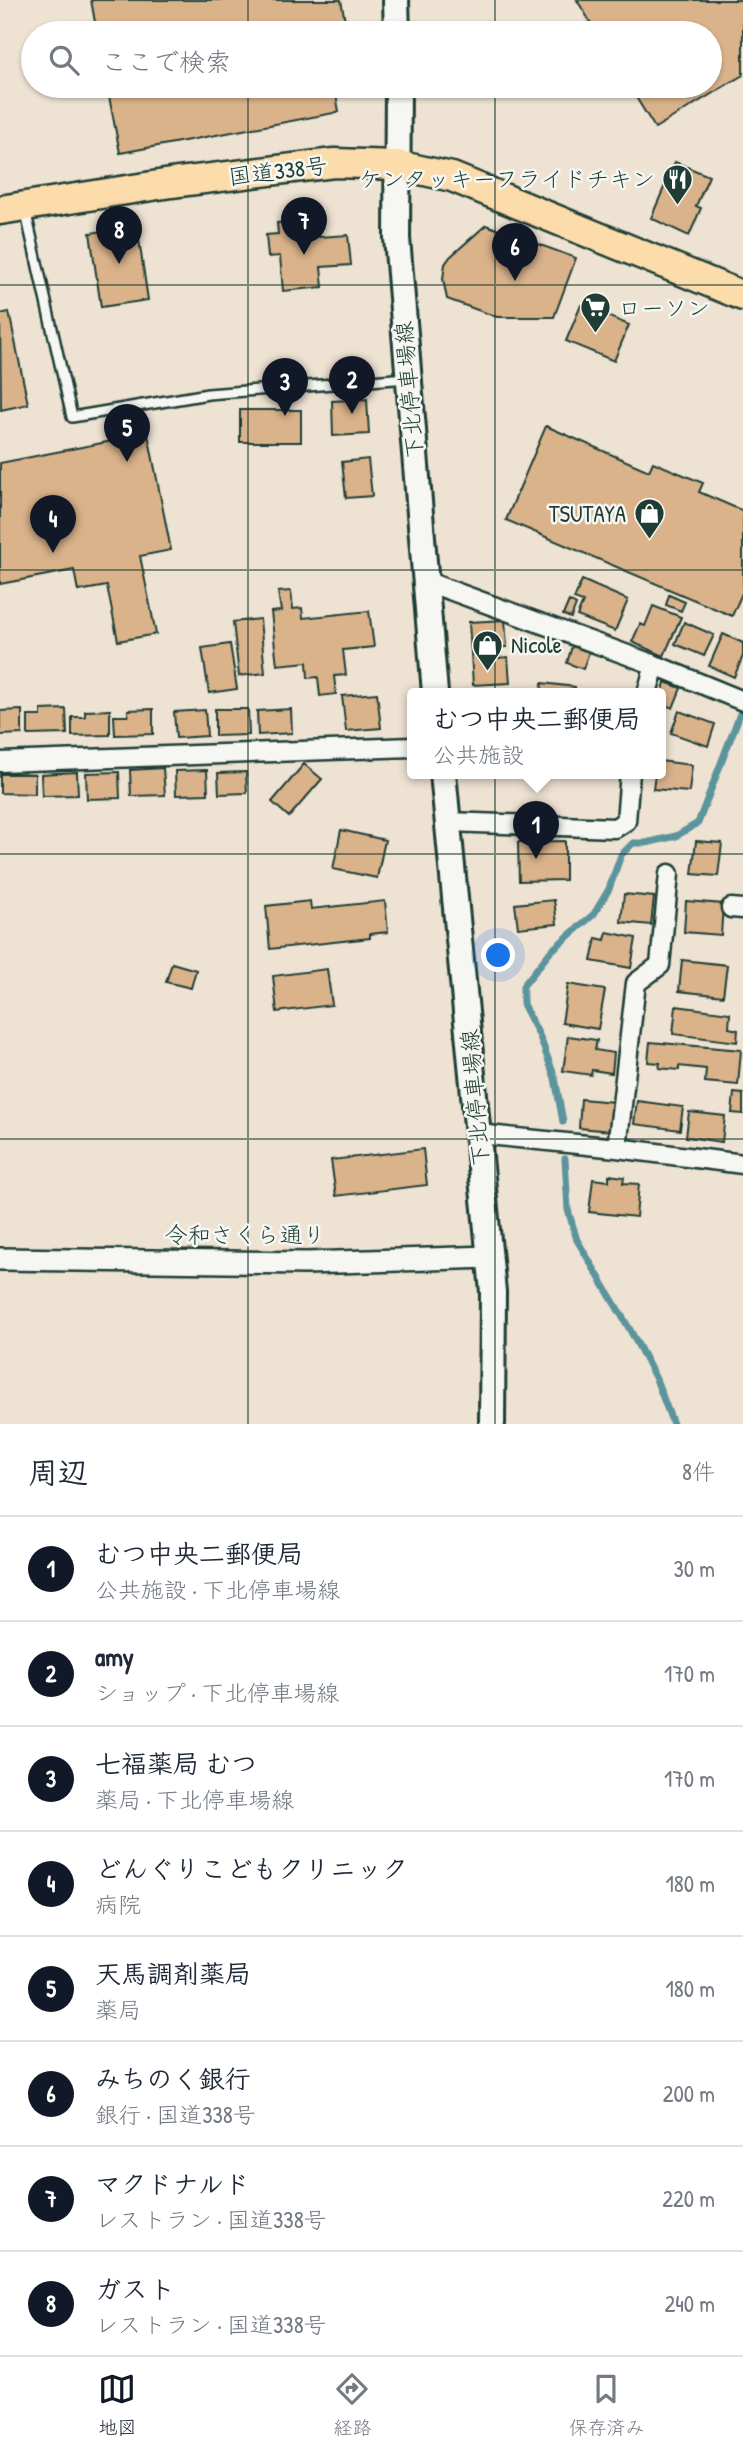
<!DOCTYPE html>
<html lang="ja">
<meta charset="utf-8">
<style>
:root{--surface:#fff;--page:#f6f6f7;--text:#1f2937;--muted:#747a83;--line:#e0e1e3;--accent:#111827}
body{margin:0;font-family:"Patrick Hand","Klee One",sans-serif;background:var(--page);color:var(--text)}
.you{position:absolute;left:499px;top:956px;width:24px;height:24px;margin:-18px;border:5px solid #fff;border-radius:50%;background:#1a73e8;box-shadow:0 0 0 10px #1a73e833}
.badge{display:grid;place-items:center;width:46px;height:46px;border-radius:50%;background:var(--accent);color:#fff;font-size:23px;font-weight:700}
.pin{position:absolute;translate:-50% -58px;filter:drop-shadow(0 2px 4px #0008)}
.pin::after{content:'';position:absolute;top:37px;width:24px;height:21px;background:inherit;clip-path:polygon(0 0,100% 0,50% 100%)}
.popup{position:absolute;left:407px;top:688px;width:259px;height:91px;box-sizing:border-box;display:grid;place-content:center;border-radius:7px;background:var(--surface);filter:drop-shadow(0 2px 5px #0005);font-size:23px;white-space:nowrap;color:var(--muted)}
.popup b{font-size:26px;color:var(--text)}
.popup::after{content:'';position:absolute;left:50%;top:100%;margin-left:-14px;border:14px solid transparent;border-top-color:var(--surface)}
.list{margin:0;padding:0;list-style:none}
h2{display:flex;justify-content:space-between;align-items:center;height:91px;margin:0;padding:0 28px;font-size:30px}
h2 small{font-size:23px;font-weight:400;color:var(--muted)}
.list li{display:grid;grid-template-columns:46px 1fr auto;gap:21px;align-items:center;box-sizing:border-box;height:105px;padding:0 28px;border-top:2px solid var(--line)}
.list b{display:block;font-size:26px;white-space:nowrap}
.list p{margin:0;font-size:23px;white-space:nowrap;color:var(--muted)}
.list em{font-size:23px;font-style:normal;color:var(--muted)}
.icon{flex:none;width:38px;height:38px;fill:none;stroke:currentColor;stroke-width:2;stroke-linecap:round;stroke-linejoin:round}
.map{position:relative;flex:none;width:743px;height:1424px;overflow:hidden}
.search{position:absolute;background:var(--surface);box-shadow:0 2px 5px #0004;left:21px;right:21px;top:21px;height:77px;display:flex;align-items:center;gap:18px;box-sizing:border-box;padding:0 24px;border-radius:38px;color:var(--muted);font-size:26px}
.sheet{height:931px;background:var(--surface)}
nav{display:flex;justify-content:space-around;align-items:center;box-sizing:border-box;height:98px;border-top:2px solid var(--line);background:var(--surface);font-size:19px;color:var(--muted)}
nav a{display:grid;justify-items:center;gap:4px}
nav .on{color:var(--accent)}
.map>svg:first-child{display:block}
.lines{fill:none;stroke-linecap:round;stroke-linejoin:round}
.stream{stroke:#5b949d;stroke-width:7}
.building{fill:#dab38b;stroke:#1f3d34;stroke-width:2}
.service-casing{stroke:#1f3d34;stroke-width:14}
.minor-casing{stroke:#1f3d34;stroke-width:23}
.tertiary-casing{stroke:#1f3d34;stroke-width:26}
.secondary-casing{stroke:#1f3d34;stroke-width:30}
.trunk-casing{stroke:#1f3d34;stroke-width:33}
.service{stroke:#f6f6f2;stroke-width:9}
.minor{stroke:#f6f6f2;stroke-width:18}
.tertiary{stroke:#f6f6f2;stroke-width:21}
.secondary{stroke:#f6f6f2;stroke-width:24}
.trunk{stroke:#fddcac;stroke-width:28}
.grid{fill:none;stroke:#1f3d34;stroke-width:2;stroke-opacity:0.55}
.labels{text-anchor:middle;stroke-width:5;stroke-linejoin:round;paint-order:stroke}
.street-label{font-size:23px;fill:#1f3d34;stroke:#f6f6f2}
.poi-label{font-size:23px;fill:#1f3d34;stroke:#f6f6f2;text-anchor:end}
</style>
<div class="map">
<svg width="743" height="1424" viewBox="0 0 743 1424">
<rect width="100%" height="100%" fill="#eee2d3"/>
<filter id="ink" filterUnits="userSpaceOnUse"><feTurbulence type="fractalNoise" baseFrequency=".0143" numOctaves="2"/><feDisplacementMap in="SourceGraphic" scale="14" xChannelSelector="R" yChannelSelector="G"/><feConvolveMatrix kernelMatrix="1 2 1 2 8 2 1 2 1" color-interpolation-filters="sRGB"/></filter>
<g filter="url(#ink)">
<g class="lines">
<path class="stream" d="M563,1122L555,1078L540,1037L523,1004V986L551,951L594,914L609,889L621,855L633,843H646L676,836L698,823L743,706
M565,1159L568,1210L577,1240L629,1328L656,1379L673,1424"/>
</g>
<path class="building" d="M91,0H341L346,26L333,29L334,33H97Z
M577,0H743V75L655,128L629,86H710V33H597Z
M107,86H344V87L335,88L339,112L120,153Z
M675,162L709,176L696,206L701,208L689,236L651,218Z
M317,220L319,237L348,235L351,265L321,267L323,287L283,291L280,256L268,257L266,235L278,234L277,223Z
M486,225L576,258L554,317H497L447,299L443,279L445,264L450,257Z
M137,226L148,300L101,307L90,233Z
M581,305L629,325L614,361L566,341Z
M9,312L28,404L1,410L0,314Z
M367,399L369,434L333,436L332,401Z
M240,410H301V442H240Z
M546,426L649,471L653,462L703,483L699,492L743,511V591L732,616L506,520Z
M148,434L171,550L140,556L156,634L118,641L107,586L78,591L74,570L0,584V463Z
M368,459L372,496L346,498L342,462Z
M582,580L628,600L615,631L577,616L583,602L574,599Z
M291,591L293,609L302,608L303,618L369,611L374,647L343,650L346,675L334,676L336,694L320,696L318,677L308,678L307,662L277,665L271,612L281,611L278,592Z
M669,595L685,602L681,611L666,605Z
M569,601L576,605L571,618L563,615Z
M653,606L681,617L664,656L632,642L640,624L645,626Z
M260,619L265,673L239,676L233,622Z
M505,620L507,647H498V658L508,657L510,683L473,685L469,622Z
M684,622L714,635L704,656L675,644Z
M723,634L743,643V656L734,677L709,666Z
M230,644L237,689L209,693L202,648Z
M572,646L589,652L583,669L567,663Z
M665,682L681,688L673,708L660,703Z
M542,683L575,687V693H541Z
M377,693L381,728L346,731L342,696Z
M66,709L67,734L28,735V716H41V710Z
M153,709V734L115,735L114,716H128V710Z
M215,709H248L249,735L215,736Z
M291,709L292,733L258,735L257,711Z
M22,710V734L0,735V711Z
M110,710V735L72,736V717H85V711Z
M205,710L207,736L176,738L174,712Z
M679,711L715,724L708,746L671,733Z
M660,761L692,765L689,792L653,789L655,773H660Z
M304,764L322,779L289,817L272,802Z
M163,768L165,795L131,796L130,770Z
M207,770L208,794L176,795L175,771Z
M77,772L78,795L42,796L41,774Z
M119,772L120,798L87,799L86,773Z
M246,772L247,793L219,794L218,773Z
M0,774H35V794L0,793Z
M341,830L385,840L377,878L333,869Z
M565,841V880L519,881L518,842Z
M696,841L722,843L718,876L692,874Z
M624,894L654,897L651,925L621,922Z
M554,900L557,924L518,928L515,904Z
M310,901L311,909L385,901L388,932L370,934V938L270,949L266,906Z
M686,901L723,904L721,935L684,932Z
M607,932L636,938L631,968L591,961L596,938L605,940Z
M682,960L727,965L723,996L679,991Z
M172,963L196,970L191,988L166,982Z
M327,969L332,1005L277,1012L273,976Z
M568,984L605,990L598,1029L562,1023Z
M676,1006L730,1013L729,1028L738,1030L737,1042L673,1034Z
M568,1036L597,1040L595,1050L614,1053L612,1073L592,1070L591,1075L563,1071Z
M650,1042L741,1050L738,1085L705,1082L706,1069L679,1066V1070L659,1068L660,1063L648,1062Z
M734,1093L743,1094V1114L732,1113Z
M581,1099L614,1102L612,1131L579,1128Z
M637,1101L683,1107L680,1130L634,1124Z
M689,1112L725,1116L722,1142L686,1137Z
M423,1149L427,1185L336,1196L331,1160Z
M609,1175L624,1177L623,1183L639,1184L636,1217L589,1212L593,1179L609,1181Z"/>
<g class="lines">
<defs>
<path id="service" d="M25,209L72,417L208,394L407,378"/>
<path id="minor" d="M425,581L655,665L743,701
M647,693L655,665
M0,762L412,747
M448,822L615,828L626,821L630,773
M731,908L743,909
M478,1134L617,1148L743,1164
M617,1148L636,983L660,965L669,874"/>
<path id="tertiary" d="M0,1259L307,1263L490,1257"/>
<path id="secondary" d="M396,0L397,33
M398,86L397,238L435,693
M443,773L493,1292L492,1424"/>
<path id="trunk" d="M0,210L171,183L334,163L397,165L452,177L743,296"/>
</defs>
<use href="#service" class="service-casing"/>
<use href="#minor" class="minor-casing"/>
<use href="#tertiary" class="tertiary-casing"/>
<use href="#secondary" class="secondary-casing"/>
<use href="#trunk" class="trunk-casing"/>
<use href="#service" class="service"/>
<use href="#minor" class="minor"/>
<use href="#tertiary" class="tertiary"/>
<use href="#secondary" class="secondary"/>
<use href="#trunk" class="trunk"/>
</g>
</g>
<path class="grid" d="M248,0V33M495,0V33M248,86V1424M495,86V1424M0,285H743M0,570H743M0,854H743M0,1139H743"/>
<defs>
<symbol id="restaurant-pin" viewBox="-11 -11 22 30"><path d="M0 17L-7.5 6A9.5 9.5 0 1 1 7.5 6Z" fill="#1f3d34" stroke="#f6f6f2"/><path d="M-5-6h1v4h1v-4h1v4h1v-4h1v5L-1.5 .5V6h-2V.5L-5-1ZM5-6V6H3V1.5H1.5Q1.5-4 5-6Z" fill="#fff"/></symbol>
<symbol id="supermarket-pin" viewBox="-11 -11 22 30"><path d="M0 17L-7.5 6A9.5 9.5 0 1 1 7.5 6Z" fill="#1f3d34" stroke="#f6f6f2"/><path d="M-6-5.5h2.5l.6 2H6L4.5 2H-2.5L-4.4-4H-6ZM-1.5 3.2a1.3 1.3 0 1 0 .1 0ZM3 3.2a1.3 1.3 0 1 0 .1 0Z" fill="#fff"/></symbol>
<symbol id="shop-pin" viewBox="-11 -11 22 30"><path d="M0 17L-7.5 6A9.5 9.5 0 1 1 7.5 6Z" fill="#1f3d34" stroke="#f6f6f2"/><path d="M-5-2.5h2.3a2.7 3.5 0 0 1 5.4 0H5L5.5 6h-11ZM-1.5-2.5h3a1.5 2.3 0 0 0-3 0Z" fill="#fff"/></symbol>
</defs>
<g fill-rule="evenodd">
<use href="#restaurant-pin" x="660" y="162" width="35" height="47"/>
<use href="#supermarket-pin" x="578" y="290" width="35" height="47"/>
<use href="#shop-pin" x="632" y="496" width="35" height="47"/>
<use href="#shop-pin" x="470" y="628" width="35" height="47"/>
</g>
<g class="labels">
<g class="street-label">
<text transform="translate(278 171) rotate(-7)" y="8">国道338号</text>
<text transform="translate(409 390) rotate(-95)" y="8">下北停車場線</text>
<text transform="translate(475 1098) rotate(-95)" y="8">下北停車場線</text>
<text x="245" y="1243">令和さくら通り</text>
</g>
<g class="poi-label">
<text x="655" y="187">ケンタッキーフライドチキン</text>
<text x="618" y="316" text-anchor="start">ローソン</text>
<text x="626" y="522">TSUTAYA</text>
<text x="511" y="653" text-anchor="start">Nicole</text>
</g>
</g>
</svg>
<div class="you"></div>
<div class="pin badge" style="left:536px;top:859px">1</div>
<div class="popup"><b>むつ中央二郵便局</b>公共施設</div>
<div class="pin badge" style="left:352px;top:414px">2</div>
<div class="pin badge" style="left:285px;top:416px">3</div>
<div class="pin badge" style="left:53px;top:553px">4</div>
<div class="pin badge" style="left:127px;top:462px">5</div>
<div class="pin badge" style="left:515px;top:281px">6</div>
<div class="pin badge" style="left:304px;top:255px">7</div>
<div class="pin badge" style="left:119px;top:264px">8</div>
<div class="search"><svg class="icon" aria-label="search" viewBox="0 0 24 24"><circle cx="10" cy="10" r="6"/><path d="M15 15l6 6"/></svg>ここで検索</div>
</div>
<section class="sheet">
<h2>周辺<small>8件</small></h2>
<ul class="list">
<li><span class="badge">1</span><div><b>むつ中央二郵便局</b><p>公共施設 · 下北停車場線</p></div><em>30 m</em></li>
<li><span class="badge">2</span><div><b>amy</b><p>ショップ · 下北停車場線</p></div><em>170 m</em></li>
<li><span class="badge">3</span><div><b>七福薬局 むつ</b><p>薬局 · 下北停車場線</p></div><em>170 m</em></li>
<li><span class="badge">4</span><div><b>どんぐりこどもクリニック</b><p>病院</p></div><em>180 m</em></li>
<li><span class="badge">5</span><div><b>天馬調剤薬局</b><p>薬局</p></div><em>180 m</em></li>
<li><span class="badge">6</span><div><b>みちのく銀行</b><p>銀行 · 国道338号</p></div><em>200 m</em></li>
<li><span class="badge">7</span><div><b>マクドナルド</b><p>レストラン · 国道338号</p></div><em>220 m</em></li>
<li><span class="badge">8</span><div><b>ガスト</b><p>レストラン · 国道338号</p></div><em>240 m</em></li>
</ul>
</section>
<nav>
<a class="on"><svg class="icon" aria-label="map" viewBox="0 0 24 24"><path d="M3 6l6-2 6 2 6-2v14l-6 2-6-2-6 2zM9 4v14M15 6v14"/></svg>地図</a>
<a><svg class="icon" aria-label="directions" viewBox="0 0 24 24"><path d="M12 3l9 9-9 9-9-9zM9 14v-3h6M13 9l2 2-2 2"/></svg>経路</a>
<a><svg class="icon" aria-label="saved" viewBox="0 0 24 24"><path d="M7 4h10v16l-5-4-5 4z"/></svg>保存済み</a>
</nav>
